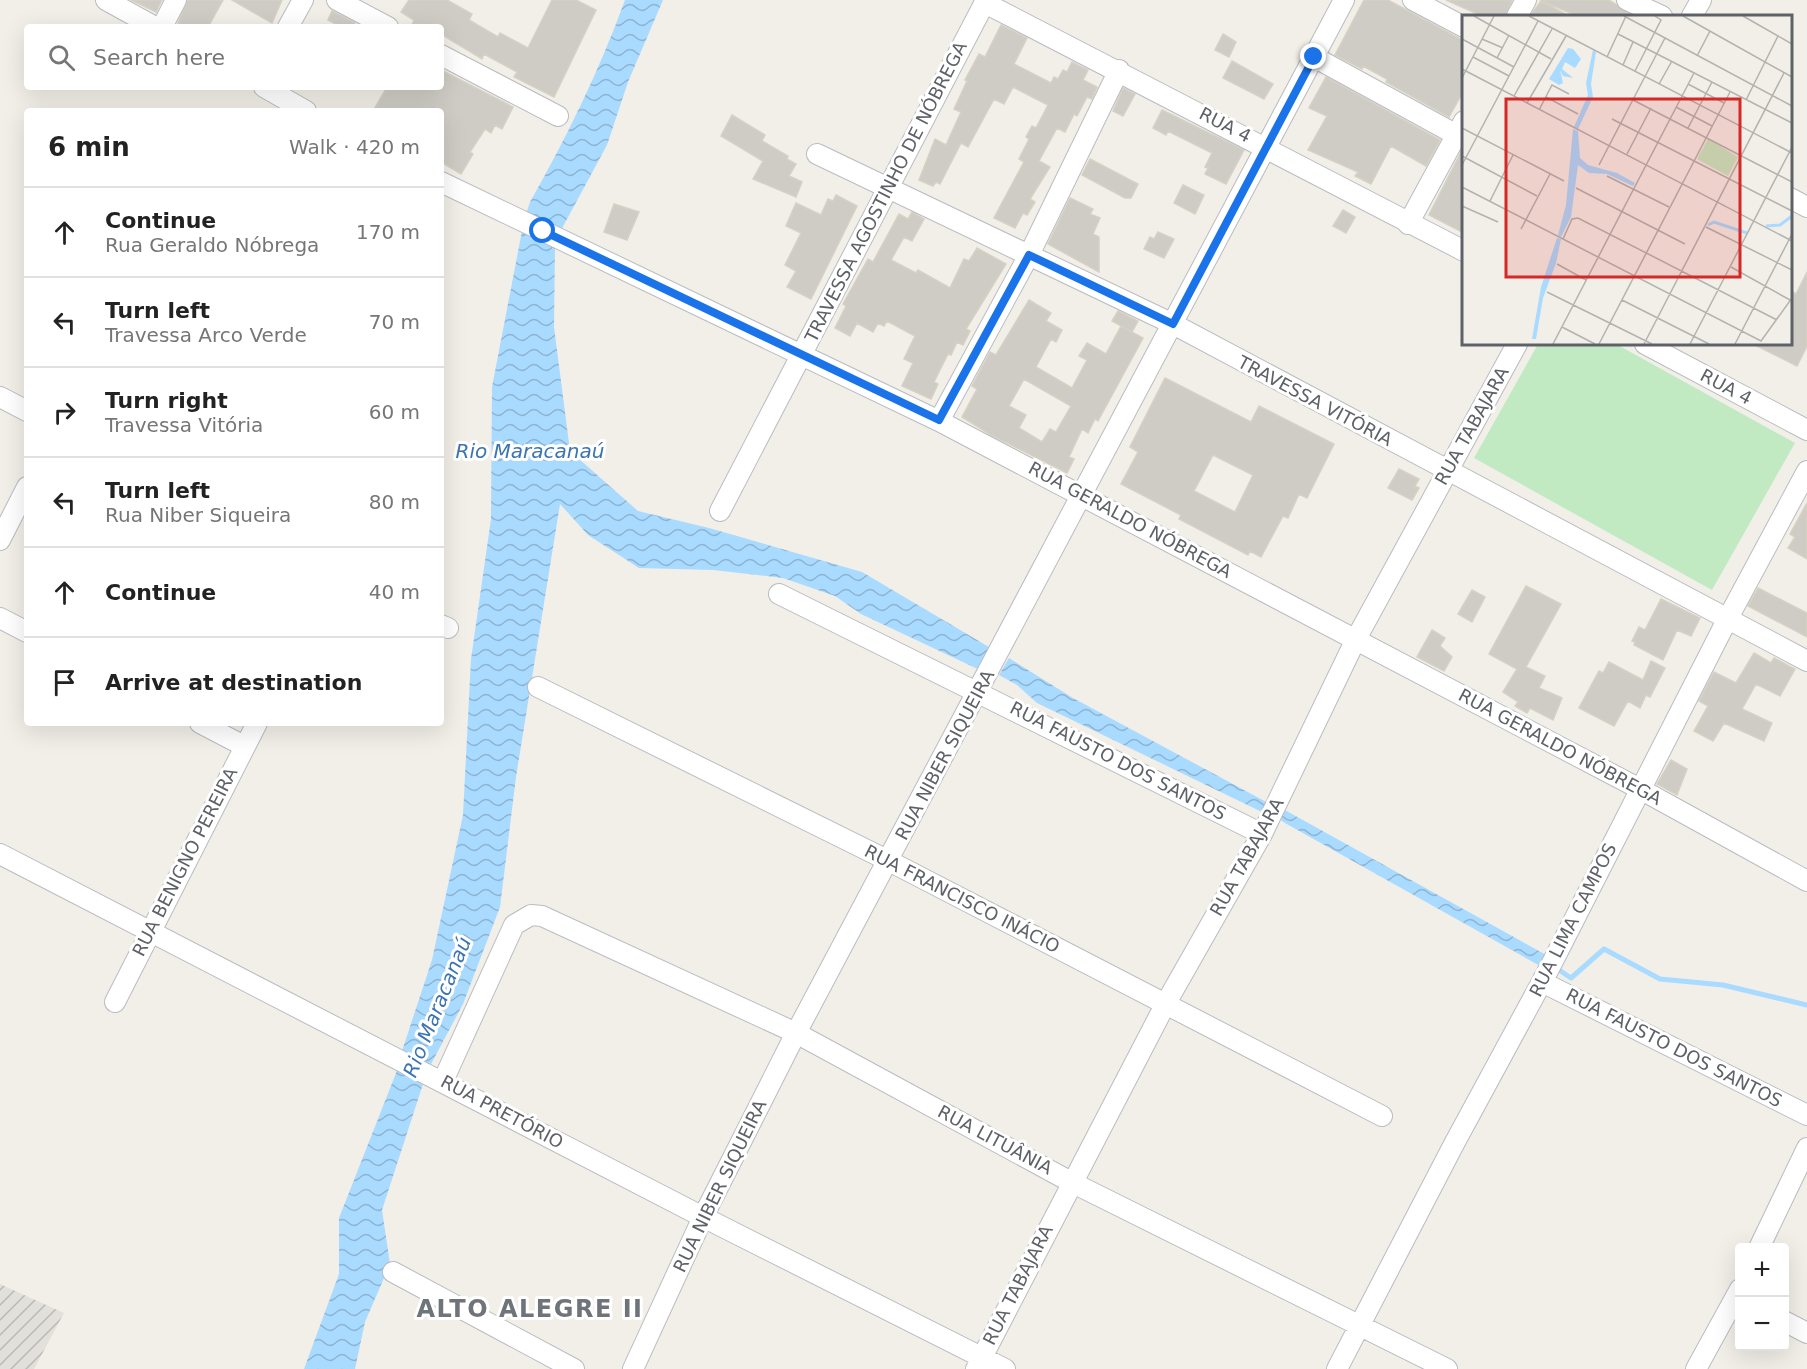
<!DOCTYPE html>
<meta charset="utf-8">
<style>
:root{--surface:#fff;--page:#f2f2f2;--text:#222;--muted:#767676;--line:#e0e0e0}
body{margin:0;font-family:"DejaVu Sans",sans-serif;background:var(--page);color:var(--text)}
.controls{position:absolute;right:18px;bottom:18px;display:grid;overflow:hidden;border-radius:6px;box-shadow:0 6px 24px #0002}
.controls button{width:54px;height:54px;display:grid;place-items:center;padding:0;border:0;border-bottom:2px solid var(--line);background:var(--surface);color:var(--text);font:30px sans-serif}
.stop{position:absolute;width:18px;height:18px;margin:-14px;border:4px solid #1a73e8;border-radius:50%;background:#fff}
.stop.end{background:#1a73e8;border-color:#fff;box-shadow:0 2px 6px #0008}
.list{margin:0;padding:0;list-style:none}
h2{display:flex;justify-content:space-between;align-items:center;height:78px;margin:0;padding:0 24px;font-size:26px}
h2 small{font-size:20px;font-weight:400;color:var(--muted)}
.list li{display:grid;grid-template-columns:39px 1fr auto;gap:18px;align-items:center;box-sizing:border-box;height:90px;padding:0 24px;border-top:2px solid var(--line)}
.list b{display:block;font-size:22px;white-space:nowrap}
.list p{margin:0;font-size:20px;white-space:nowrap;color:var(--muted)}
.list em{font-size:20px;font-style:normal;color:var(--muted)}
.icon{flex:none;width:33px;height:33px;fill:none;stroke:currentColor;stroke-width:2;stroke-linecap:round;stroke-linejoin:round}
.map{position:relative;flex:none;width:1807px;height:1369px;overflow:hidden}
.search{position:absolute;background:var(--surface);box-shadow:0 6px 24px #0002;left:24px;top:24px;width:420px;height:66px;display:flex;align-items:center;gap:15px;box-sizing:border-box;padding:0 21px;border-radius:6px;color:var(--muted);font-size:22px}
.panel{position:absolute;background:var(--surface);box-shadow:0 6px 24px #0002;left:24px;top:108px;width:420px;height:618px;border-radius:6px}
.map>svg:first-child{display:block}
.industrial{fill:url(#industrial-furrows)}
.pitch{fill:#c2eac2}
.water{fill:url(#water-waves)}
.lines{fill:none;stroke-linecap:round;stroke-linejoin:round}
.stream{stroke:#a9daff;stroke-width:5}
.building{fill:#ceccc5;stroke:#d6d1c4;stroke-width:1.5;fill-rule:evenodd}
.minor-casing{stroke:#b9bcc1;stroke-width:22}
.minor{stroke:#fff;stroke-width:20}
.route{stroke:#1a73e8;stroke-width:8}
.labels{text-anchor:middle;stroke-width:6;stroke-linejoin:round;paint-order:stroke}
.street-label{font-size:18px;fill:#5e6268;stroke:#fff}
.water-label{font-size:20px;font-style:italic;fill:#3b74b0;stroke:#fff}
.district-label{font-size:24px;font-weight:bold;letter-spacing:1.5px;fill:#6f747a;stroke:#fff}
.inset-river{fill:none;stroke:#a9daff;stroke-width:3}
.inset-road{fill:none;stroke:#b2b3b0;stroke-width:1.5}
.view{fill:#d62828;fill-opacity:0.15;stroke:#d62828;stroke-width:3}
.inset-edge{fill:none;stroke:#5e6268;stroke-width:3}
</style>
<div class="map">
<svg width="1807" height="1369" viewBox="0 0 1807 1369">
<defs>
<pattern id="industrial-furrows" width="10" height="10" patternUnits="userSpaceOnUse" patternTransform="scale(1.5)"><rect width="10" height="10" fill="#e2e0db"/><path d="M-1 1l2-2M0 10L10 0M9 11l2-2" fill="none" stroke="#bab9b5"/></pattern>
<pattern id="water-waves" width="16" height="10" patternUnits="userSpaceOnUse" patternTransform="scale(1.5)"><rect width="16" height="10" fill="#a9daff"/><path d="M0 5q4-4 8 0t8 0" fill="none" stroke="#8db4d2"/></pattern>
</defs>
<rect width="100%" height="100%" fill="#f1efe7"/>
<path class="industrial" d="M0,1284L64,1313L34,1369H0Z"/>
<path class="pitch" d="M1538,344H1616L1795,443L1712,590L1474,458Z"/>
<path class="water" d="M625,0H663L628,82L607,145L560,232L526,214L530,202C567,137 599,71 625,0Z
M522,231L555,245L554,327L570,451L638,511L709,528L862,572L994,650L982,671L861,614L835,596L783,578L713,570L639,568L588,535L560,504L516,777L500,907L463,1004L430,1066L402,1051L432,960L463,815L471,659L491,519L492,387Z
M1009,658L1073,698L1270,804L1264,813L1037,703L1017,685L999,675Z
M1283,809L1548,956L1542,967L1285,823L1279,819Z
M398,1068L424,1081L382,1210L390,1264L365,1322L355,1369H304L339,1274V1218Z"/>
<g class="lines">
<path class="stream" d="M1553,966L1571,978L1604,949L1660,979L1723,985L1807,1005"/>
</g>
<path class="building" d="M131,0H162L156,12Z
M188,0H223L208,27H186L178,23Z
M232,0H282L272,23Z
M409,0H447L472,14L469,20L498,37L500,33L528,48L552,0H576L596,10L554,97L514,77L517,72L484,54L482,59L441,34V27H411L414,20L401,12Z
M1364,0H1388L1464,41V90L1449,117L1386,82L1387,79L1363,66L1362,69L1335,55Z
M1446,0H1512L1505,16H1482Z
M1540,0H1609L1634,16H1577Z
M1541,1L1569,16H1530Z
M332,11L355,23L352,27H341L328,20Z
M1001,25L1027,38L1014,64L1051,83L1054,77L1058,79L1063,70L1067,72L1072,62L1088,70L1083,80L1097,87L1092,99L1087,97L1077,116L1074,114L1065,132L1057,128L1039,161L1050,167L1030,199L1035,202L1027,215L1023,213L1015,228L994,218L1024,162L1019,159L1029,139L1026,137L1032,126L1036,128L1048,105L1013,87L1004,104L994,99L968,147L961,143L940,184L936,182L933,186L919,180L935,139L946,145L961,112L954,109L967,81L965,80L979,54L985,57Z
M1223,34L1236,42L1229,57L1215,50Z
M1232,61L1273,84L1264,99L1223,78Z
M441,70L513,107L502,129L495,125L491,133L485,129L470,152L473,154L461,174L441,162V111H373L387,87H441Z
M1326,77L1440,140L1426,166L1391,146L1371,184L1355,176L1358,172L1308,150L1327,116L1309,108Z
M1123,88L1135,94L1123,116L1113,111Z
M1162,110L1244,150L1226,184L1205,174L1208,168L1205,167L1212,153L1168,131L1166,135L1153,128Z
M732,115L765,135L762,141L788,156L787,159L796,164L789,176L802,182L796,197L753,179L763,161L721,136Z
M1462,150L1464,151V233L1429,215Z
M1090,159L1138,184L1131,198H1125L1082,175Z
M1183,185L1204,195L1195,214L1174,203Z
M836,195L857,206L811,299L787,287L796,271L785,265L801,233L786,226L796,203L821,215L828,199L833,201Z
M1070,198L1093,209L1090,214L1100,218L1093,234L1099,237V272L1048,244Z
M614,204L639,212L627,240L604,232Z
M1343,210L1355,217L1346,233L1333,226Z
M912,212L924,219L912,241L904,237L891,260L916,273L918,270L950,288L964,259L969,261L977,248L1006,264L966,329L970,331L963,345L957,342L951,355L948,354L934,382L938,384L931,399L902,386L913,363L904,359L915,336L887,321L884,326L878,323L873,332L857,323L850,336L835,328L846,306L843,304L868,259L873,262L899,214L908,219Z
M1158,232L1174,239L1164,258L1144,249L1150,237L1154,239Z
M1807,272V346L1797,366L1753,344H1791V291L1796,294Z
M1029,300L1051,313L1046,321L1062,330L1056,342L1051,339L1036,367L1072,388L1087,360L1079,356L1087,343L1106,354L1121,326L1143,338L1098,421L1095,419L1088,433L1082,429L1069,457L1074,459L1067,473L991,435L962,417L977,389L972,386L990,352L996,355ZM1024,379L1071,406L1056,432L1050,429L1042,442L1019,428L1026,415L1009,406Z
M1118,311L1138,321L1132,332L1112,321Z
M1165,378L1251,422L1259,406L1334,444L1307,498L1299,494L1288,518L1283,516L1261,557L1250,551L1248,555L1179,519L1181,515L1121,484L1138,452L1130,447ZM1213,455L1253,475L1235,512L1194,491Z
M1399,469L1419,479L1415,486L1419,488L1412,500L1388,488Z
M1807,503V559L1788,548L1795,537L1790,534Z
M1526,586L1561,604L1526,667L1545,676L1539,688L1562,698L1553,720L1530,708L1527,713L1515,706L1518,702L1503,692L1517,669L1489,654Z
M1758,588L1807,613V637L1748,606Z
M1472,590L1485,597L1472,622L1458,614Z
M1661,599L1700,618L1691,636L1677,630L1663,660L1634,645L1635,642L1632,641L1639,627L1645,630Z
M1432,630L1445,638L1440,646L1452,657L1444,671L1417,657Z
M1754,653L1771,663L1774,658L1795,669L1780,696L1756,684L1742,709L1772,723L1764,741L1724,723L1713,741L1694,731L1708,706L1699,701L1714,672L1736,683Z
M1651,661L1665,668L1650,697L1646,695L1640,708L1628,701L1614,726L1579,708L1599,671L1603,673L1609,662L1643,680Z
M1671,760L1687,769L1677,795L1657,784Z"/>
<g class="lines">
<defs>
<path id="minor" d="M106,0L155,27
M337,0L388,27
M1413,0L1464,27
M1627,0L1662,16
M985,3L1464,251
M1517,16L1526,0
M1692,16L1701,0
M162,27L176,0
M288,27L303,0
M441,55L558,116
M1314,57L1464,139
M264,87L306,111
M817,154L1173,324L1807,661
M441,182L939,421L1640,789L1807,881
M1790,198L1807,207
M1408,224L1464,121
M1645,344L1807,430
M0,397L27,411
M939,421L1029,255L1119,70
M720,511L986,0
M0,540L27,487
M779,594L1262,834
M0,618L27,632
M441,625L448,628
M538,687L889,861L1382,1116
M200,723L244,746
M0,854L703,1217L1005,1369
M1542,982L1807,1115
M115,1002L257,723
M443,1081L514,925L531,915L542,916L796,1033L1071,1182L1447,1369
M1759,1248L1807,1148
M393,1272L574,1369
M1784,1321L1807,1333
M633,1369L703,1217L796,1033L1344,0
M976,1369L1166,1003L1262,834L1356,639L1517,344
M1337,1369L1454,1144L1551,965L1727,620L1807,471
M1696,1369L1740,1289"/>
</defs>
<use href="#minor" class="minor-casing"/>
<use href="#minor" class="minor"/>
</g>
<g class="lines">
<path class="route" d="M543,231L939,420L1029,255L1173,324L1314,57"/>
</g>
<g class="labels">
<g class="street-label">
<text transform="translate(1225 125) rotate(27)" y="6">RUA 4</text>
<text transform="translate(886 192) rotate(-63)" y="6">TRAVESSA AGOSTINHO DE NÓBREGA</text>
<text transform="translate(1726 387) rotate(28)" y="6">RUA 4</text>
<text transform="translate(1315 401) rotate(28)" y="6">TRAVESSA VITÓRIA</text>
<text transform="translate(1472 426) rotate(-61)" y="6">RUA TABAJARA</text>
<text transform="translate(1130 520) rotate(28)" y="6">RUA GERALDO NÓBREGA</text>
<text transform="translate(1560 747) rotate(28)" y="6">RUA GERALDO NÓBREGA</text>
<text transform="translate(945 755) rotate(-62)" y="6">RUA NIBER SIQUEIRA</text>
<text transform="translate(1118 761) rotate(27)" y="6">RUA FAUSTO DOS SANTOS</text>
<text transform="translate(1247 857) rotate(-61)" y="6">RUA TABAJARA</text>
<text transform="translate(185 862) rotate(-63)" y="6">RUA BENIGNO PEREIRA</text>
<text transform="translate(962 899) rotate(27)" y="6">RUA FRANCISCO INÁCIO</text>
<text transform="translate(1573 920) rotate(-63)" y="6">RUA LIMA CAMPOS</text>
<text transform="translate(1674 1048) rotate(27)" y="6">RUA FAUSTO DOS SANTOS</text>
<text transform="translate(502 1112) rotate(28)" y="6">RUA PRETÓRIO</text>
<text transform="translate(995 1140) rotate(28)" y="6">RUA LITUÂNIA</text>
<text transform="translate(720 1186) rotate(-64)" y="6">RUA NIBER SIQUEIRA</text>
<text transform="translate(1018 1285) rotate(-63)" y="6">RUA TABAJARA</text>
</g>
<g class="water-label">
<text x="530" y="458">Rio Maracanaú</text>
<text transform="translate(437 1007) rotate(-68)" y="7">Rio Maracanaú</text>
</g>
<g class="district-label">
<text x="530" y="1317">ALTO ALEGRE II</text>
</g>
</g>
<g transform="translate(1462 15)">
<rect width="330" height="330" fill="#f1efe7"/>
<path d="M246,124L276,142L266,161L235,144Z" fill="#c2eac2"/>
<path d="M106,33L111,34L119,44L113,53L103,47L100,54L111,63L101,61L98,55L101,68L97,70L87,64ZM131,35L134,37L129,69L131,82L116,114L112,112L126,80L124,68ZM111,114L116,116L118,143L126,150L155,158L173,168L171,171L145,159L127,158L116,150L109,202L99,222L96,220L104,190ZM95,223L99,224L94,248L81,283L74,324H70L79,272Z" fill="#a9daff"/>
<path class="inset-river" d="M246,210L252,207L285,218M304,211L318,210L330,201"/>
<path class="inset-road" d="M12,1L89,44M67,1L330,138M162,1L330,91M221,1L330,62M281,1L330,29M156,19L330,108M0,24L52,52M20,24L41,33M235,41L248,16M11,42L47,61M145,42L164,1M35,43L47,20M161,50L171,27M0,54L330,226M173,56L199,5L193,1M0,63L32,1M197,69L210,46M226,69L262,88M52,81L90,14M84,82L116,99M171,85L330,167M284,85L316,21M65,88L104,21M214,92L250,111M77,95L90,70L107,79M150,104L330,196M0,113L102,166M226,113L250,67M165,139L189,93M0,141L75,181M0,150L76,6M137,150L203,23M145,161L207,192M0,172L299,326L330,283M114,173L223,229M28,186L51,140M0,191L36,207M244,212L330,255M59,214L88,159M101,224L110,204L116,203L315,305M95,249L124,265M269,252L328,285M85,277L190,329M160,285L247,329M100,312L133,329M91,329L232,58M137,329L268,77M182,329L322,58M228,329L330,132M273,329L330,219"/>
<path class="view" d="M44,84H278V262H44Z"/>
<rect width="330" height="330" class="inset-edge"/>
</g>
</svg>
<div class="controls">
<button>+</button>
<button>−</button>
</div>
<div class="stop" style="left:543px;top:231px"></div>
<div class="stop end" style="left:1314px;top:57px"></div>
<div class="search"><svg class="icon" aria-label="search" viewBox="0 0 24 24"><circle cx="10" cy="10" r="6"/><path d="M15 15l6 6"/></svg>Search here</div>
<section class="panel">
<h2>6 min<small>Walk · 420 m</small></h2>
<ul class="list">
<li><svg class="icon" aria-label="ahead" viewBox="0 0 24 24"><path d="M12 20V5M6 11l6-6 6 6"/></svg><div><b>Continue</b><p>Rua Geraldo Nóbrega</p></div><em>170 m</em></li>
<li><svg class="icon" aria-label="left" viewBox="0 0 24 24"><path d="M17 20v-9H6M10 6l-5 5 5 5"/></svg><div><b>Turn left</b><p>Travessa Arco Verde</p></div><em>70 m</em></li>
<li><svg class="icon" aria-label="right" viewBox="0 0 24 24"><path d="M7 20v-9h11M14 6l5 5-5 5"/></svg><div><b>Turn right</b><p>Travessa Vitória</p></div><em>60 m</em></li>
<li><svg class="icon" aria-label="left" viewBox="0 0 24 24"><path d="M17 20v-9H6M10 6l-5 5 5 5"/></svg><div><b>Turn left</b><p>Rua Niber Siqueira</p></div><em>80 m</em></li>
<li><svg class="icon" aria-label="ahead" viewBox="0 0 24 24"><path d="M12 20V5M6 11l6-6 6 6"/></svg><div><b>Continue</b></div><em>40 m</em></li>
<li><svg class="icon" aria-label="arrive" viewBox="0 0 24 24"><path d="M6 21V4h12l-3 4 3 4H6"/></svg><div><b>Arrive at destination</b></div></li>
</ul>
</section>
</div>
